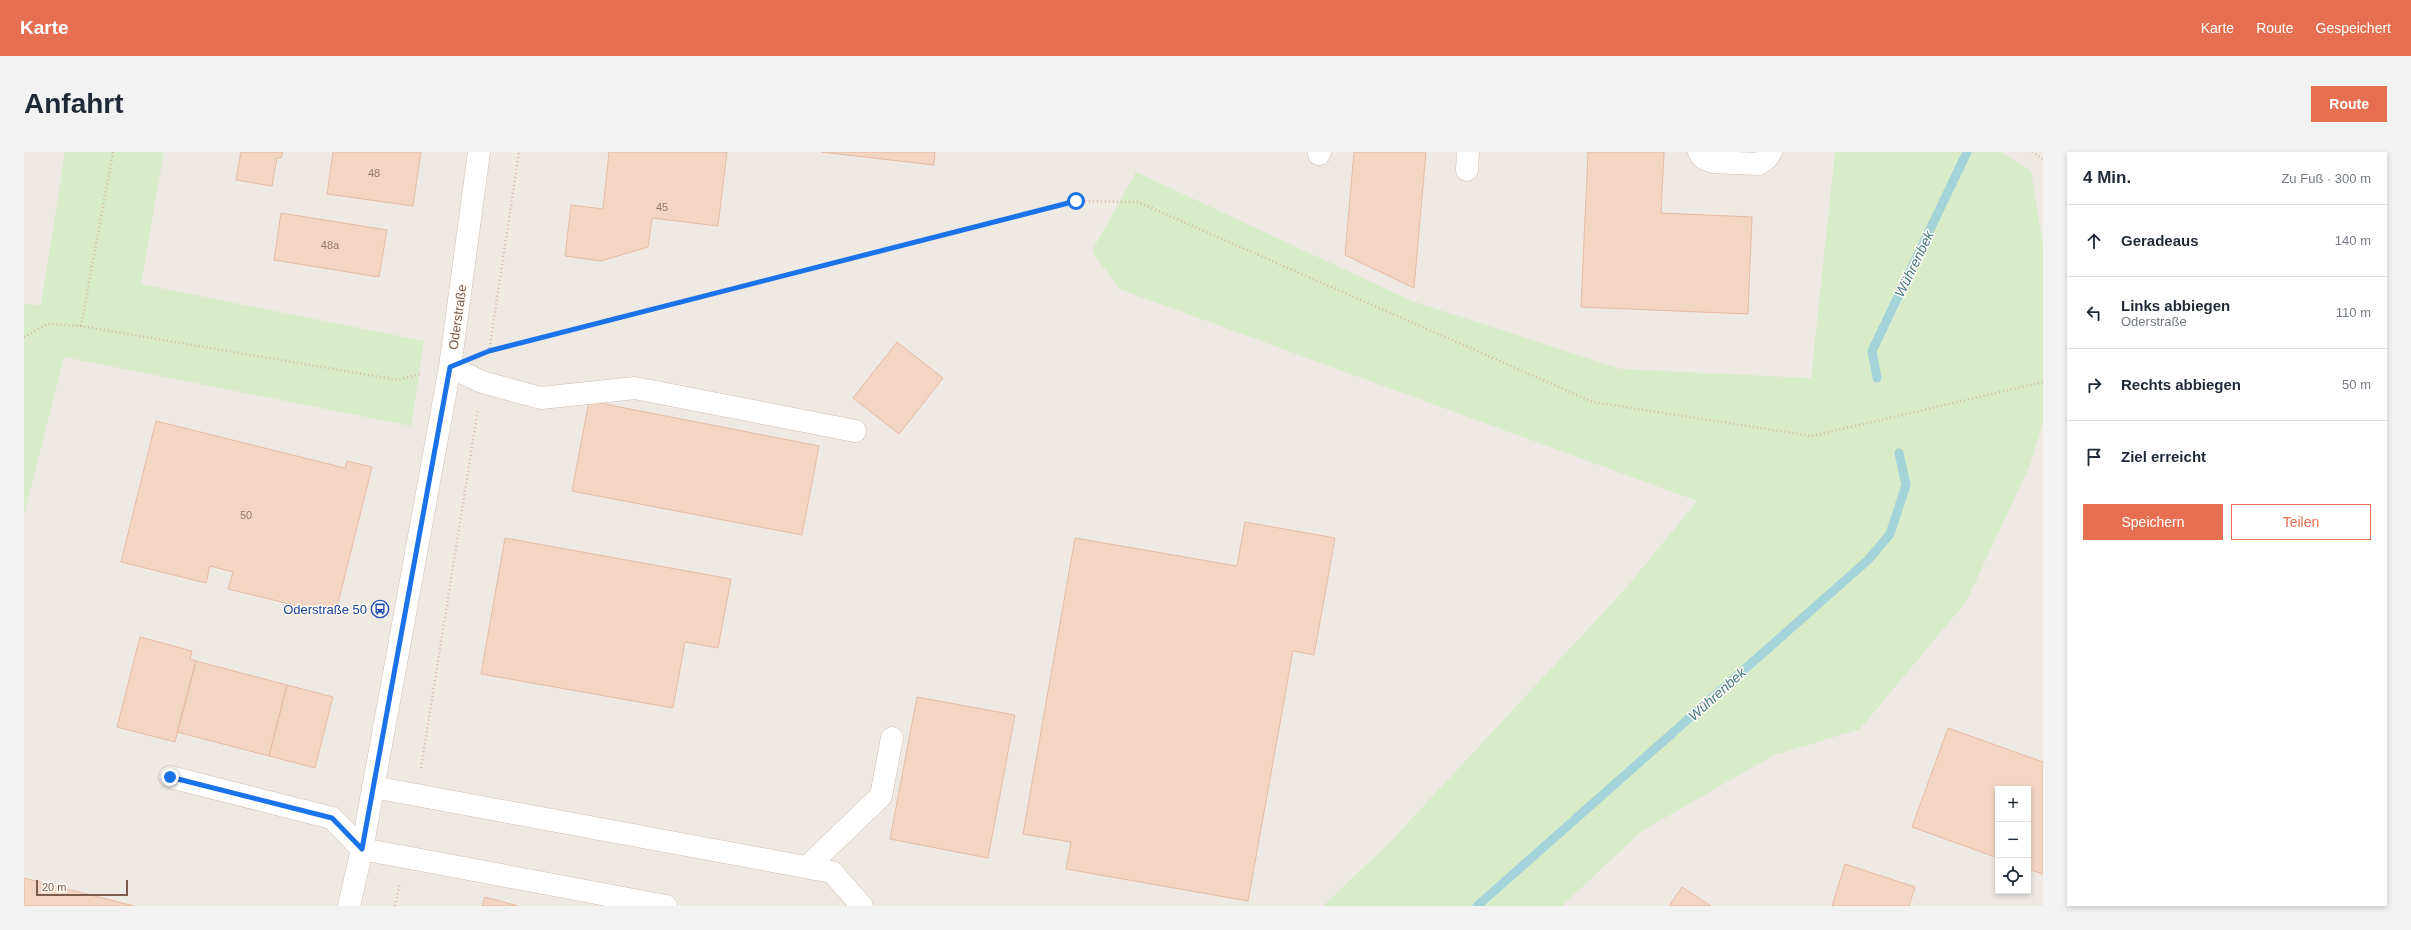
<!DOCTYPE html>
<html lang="de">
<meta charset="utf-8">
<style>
:root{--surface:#fff;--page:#f2f2f3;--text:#1f2937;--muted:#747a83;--line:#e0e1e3;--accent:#e76f51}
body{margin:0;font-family:Helvetica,sans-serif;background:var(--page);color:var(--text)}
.controls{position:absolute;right:12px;bottom:12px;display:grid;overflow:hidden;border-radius:0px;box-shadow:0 2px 6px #0003}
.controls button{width:36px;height:36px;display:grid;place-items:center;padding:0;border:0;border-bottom:1px solid var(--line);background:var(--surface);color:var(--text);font:20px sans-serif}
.scale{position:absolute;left:12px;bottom:10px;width:92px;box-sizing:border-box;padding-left:4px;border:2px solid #7a5c4d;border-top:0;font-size:11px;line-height:14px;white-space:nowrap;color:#7a5c4d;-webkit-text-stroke:3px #fffaf3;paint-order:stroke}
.stop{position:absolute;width:12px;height:12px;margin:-9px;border:3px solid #1a73e8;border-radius:50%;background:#fff}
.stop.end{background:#1a73e8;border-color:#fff;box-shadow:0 1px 4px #0008}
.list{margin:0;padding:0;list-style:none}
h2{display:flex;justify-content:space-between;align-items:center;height:52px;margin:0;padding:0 16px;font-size:17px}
h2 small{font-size:13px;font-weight:400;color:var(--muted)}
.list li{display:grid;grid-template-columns:26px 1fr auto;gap:12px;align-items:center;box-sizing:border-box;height:72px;padding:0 16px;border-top:1px solid var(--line)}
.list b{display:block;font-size:15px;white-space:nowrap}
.list p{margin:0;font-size:13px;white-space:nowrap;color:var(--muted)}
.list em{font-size:13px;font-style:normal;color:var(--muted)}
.actions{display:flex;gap:8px;padding:12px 16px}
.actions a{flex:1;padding:9px 0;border:1px solid var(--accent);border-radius:0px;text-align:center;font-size:14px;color:var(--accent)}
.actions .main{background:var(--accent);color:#fff}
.icon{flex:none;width:22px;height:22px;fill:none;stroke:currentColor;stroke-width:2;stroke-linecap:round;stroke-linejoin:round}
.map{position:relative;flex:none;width:2019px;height:754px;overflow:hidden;border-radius:0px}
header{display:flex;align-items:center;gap:24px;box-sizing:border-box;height:56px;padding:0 20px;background:var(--accent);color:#fff}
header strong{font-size:19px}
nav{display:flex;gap:22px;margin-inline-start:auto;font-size:14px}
.intro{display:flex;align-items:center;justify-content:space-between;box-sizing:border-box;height:96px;padding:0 24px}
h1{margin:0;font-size:28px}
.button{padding:10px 18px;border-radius:0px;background:var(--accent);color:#fff;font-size:14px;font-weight:700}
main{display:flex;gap:24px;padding:0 24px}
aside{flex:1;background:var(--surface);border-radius:0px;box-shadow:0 2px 6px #0003}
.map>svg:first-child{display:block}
.industrial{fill:#efe9e4;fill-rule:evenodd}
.green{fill:#d8ecc9}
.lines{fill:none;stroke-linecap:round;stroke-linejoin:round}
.stream{stroke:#a5d3da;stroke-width:9}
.building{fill:#f3d5c3;stroke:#e6bba3}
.minor-casing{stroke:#d1beb0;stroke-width:23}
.path{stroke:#d9b8a5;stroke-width:2.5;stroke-dasharray:1 3;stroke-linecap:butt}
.minor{stroke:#fff;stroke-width:22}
.route{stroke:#1a73e8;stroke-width:5}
.labels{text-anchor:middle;stroke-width:3;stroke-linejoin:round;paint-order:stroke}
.number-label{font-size:11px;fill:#987a6a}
.street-label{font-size:13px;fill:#7a5c4d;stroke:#fffaf3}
.transit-label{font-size:13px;fill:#164399;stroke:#fffaf3;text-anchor:end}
.water-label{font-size:14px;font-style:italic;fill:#437c86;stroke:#fffaf3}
</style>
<header>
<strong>Karte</strong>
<nav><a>Karte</a><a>Route</a><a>Gespeichert</a></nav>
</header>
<div class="intro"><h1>Anfahrt</h1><a class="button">Route</a></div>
<main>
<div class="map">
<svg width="2019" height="754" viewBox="0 0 2019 754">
<rect width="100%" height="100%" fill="#fdf6ec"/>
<path class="industrial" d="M0,0H2019V754H0ZM1974,637H2004V739H1974Z"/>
<path class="green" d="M41,0H140L117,132L400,189L387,274L40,205L0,363V152L17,153Z
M1811,0H1977L2007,19L2019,92V270L2006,313L1942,450L1836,577L1748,604L1618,679L1538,754H1299L1366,690L1602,436L1673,349L1095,137L1068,99L1112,20L1388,149L1597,217L1787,226Z"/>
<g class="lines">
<path class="stream" d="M1853,226L1848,199L1943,0
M1453,754L1844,408L1866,382L1882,333L1875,301"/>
</g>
<path class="building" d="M217,0H259L257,6H253L248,34L212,28Z
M309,0H397L389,54L303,42Z
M585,0H703L694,74L628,66L624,95L577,109L541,104L547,53L579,57Z
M797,0H911L910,13Z
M1330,0H1402L1390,136L1321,103Z
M1564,0H1640L1637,61L1728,65L1724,162L1557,155Z
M257,61L363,78L355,125L250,108Z
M873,190L919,226L875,282L829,246Z
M565,249L795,294L778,383L548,339Z
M132,269L321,316L323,309L348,315L311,463L204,437L209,420L186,414L182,431L97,410Z
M1221,370L1311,386L1290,503L1269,499L1224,749L1042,717L1047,690L999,682L1051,386L1213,414Z
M481,386L707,427L694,496L661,490L649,556L457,522Z
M116,485L168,499L166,507L172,509L151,590L93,575Z
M172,509L263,533L245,604L153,580Z
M263,533L309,545L291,616L245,604Z
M893,545L991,563L964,706L866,687Z
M1924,576L2019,610V722L2004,717V637H1974V706L1888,675Z
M1821,712L1891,735L1885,754H1808Z
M0,726L110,754H0Z
M1658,735L1687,754H1645Z
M461,745L494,754H458Z"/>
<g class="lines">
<defs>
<path id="minor" d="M1675,0L1679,6L1689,10L1734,12L1743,6L1747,0
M1295,2L1296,0
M1443,18L1444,0
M426,215L458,230L517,246L611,236L831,279
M146,625L308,666L338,697L642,754
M349,635L808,720L838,754
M783,715L857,644L868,586
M325,754L338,697L426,215L455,0"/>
</defs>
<use href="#minor" class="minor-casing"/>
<path class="path" d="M89,0L57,174L374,228L396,222
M2008,0L2019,7
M0,185L23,172L57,174
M465,200L495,0
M460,201L1052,49L1114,50L1569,250L1788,284L2019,230
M397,616L454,257
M371,754L376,731"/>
<use href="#minor" class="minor"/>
</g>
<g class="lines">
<path class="route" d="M146,625L308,666L338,697L426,215L465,199L1052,49"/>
</g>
<defs>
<symbol id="bus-ring" viewBox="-11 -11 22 22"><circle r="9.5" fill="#fffaf3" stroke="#1a4fb4" stroke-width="1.5"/><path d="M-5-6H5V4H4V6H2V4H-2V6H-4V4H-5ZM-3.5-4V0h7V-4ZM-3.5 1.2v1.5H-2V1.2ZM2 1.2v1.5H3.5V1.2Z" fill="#1a4fb4"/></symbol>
</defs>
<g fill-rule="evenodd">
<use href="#bus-ring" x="346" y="447" width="20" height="20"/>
</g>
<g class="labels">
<g class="number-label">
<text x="350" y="25">48</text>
<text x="638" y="59">45</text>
<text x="306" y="97">48a</text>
<text x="222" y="367">50</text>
</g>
<g class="street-label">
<text transform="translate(433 165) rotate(-82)" y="5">Oderstraße</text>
</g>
<g class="transit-label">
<text x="343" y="462">Oderstraße 50</text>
</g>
<g class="water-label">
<text transform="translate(1890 112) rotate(-64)" y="5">Wührenbek</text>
<text transform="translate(1693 542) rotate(-42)" y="5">Wührenbek</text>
</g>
</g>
</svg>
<div class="controls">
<button>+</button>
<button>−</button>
<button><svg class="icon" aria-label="locate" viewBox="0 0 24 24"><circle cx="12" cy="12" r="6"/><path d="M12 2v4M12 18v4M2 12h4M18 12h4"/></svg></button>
</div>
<div class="scale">20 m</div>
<div class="stop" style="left:1052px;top:49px"></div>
<div class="stop end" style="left:146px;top:625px"></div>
</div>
<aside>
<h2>4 Min.<small>Zu Fuß · 300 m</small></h2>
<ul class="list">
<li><svg class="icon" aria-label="ahead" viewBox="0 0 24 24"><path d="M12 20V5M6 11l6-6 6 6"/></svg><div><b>Geradeaus</b></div><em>140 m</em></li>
<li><svg class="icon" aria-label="left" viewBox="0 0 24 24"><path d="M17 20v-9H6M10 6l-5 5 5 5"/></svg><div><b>Links abbiegen</b><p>Oderstraße</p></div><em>110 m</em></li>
<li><svg class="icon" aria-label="right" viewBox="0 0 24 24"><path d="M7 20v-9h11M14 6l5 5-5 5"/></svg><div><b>Rechts abbiegen</b></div><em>50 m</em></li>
<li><svg class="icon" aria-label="arrive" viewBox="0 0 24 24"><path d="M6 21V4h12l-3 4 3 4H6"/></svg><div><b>Ziel erreicht</b></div></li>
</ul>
<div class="actions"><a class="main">Speichern</a><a>Teilen</a></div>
</aside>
</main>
